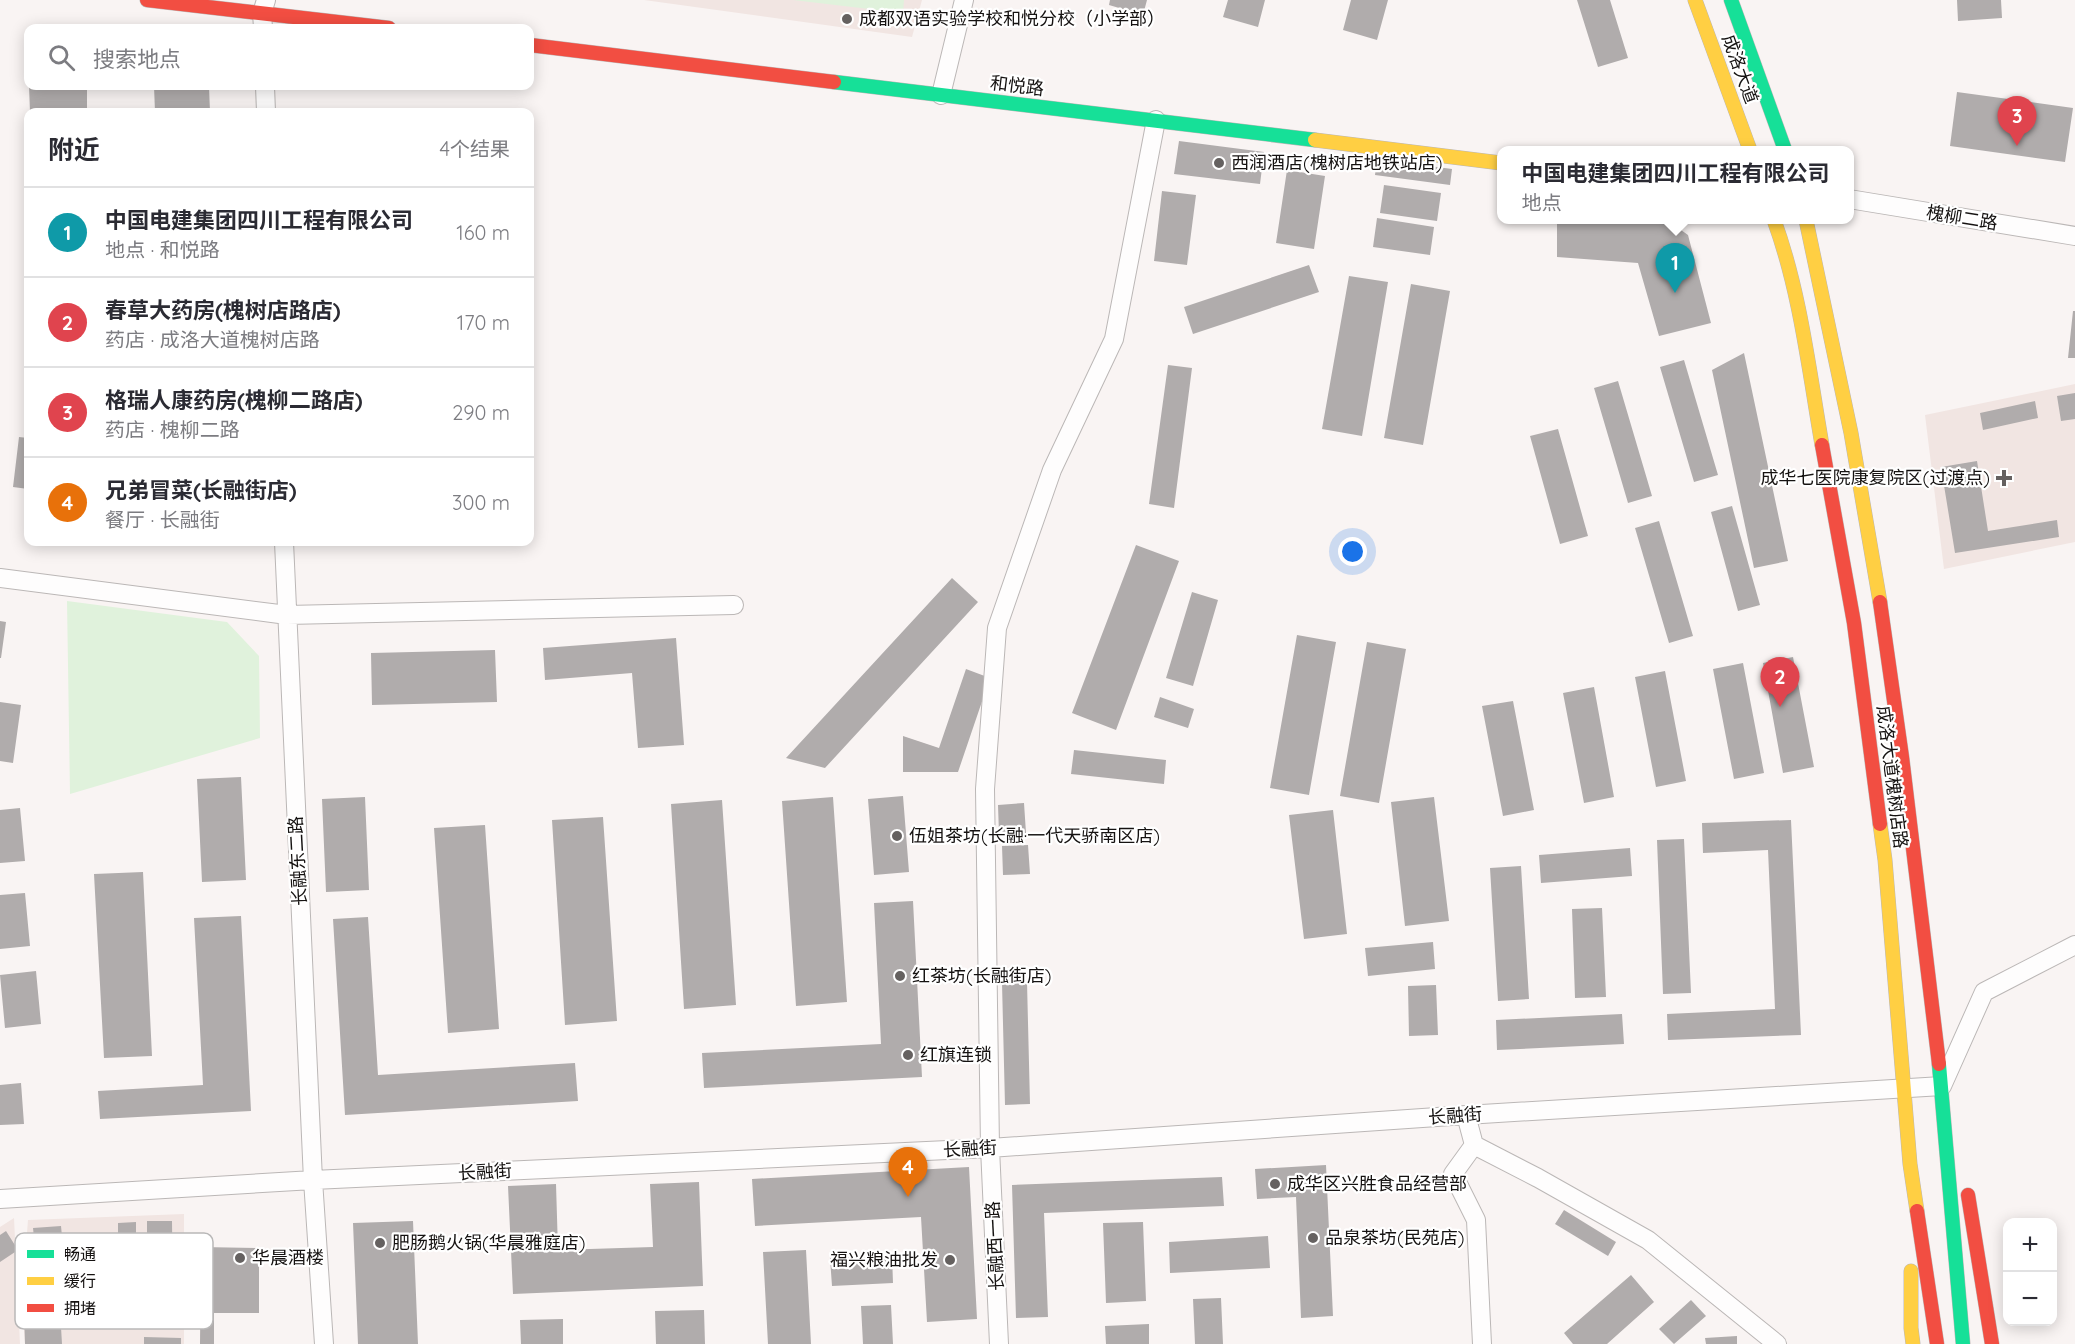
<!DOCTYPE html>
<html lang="zh">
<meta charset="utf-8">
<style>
:root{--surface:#fff;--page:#f7f7f7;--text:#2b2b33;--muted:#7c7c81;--line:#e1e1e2;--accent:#db2777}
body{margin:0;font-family:Quicksand,"Noto Sans SC",sans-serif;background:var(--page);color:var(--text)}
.controls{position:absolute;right:18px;bottom:18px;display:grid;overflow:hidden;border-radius:12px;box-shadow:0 3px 15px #0003}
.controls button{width:54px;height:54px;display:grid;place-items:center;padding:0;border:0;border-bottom:2px solid var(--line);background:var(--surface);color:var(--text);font:30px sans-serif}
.you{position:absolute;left:1353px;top:552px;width:21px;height:21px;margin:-15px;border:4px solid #fff;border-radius:50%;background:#1a73e8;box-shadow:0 0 0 9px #1a73e833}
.badge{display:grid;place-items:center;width:39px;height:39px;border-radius:50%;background:var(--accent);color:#fff;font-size:20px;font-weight:700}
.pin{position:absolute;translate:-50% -50px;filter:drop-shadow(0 2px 3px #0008)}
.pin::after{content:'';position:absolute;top:32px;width:21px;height:18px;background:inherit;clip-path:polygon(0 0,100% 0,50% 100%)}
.popup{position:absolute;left:1497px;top:146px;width:357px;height:78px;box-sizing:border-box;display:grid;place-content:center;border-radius:12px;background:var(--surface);filter:drop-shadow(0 2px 4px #0005);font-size:20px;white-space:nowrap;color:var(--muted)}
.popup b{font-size:22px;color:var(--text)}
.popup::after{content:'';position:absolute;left:50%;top:100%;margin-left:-12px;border:12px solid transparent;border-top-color:var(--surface)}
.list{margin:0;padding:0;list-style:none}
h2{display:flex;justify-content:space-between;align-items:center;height:78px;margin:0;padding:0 24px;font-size:26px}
h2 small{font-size:20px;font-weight:400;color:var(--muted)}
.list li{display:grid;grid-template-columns:39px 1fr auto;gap:18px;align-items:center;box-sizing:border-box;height:90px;padding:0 24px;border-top:2px solid var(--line)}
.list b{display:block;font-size:22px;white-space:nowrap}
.list p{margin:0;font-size:20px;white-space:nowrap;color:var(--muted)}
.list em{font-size:20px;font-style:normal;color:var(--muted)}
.icon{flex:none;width:33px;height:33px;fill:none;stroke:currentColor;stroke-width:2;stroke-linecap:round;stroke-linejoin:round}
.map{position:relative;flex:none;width:2075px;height:1344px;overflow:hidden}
.search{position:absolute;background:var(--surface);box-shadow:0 3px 15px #0003;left:24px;top:24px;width:510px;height:66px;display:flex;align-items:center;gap:15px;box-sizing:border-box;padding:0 21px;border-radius:12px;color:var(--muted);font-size:22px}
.panel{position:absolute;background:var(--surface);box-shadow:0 3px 15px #0003;left:24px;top:108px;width:510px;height:438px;border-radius:12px}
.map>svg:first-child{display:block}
.built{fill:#f1e5e2}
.green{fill:#e0f2dc}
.building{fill:#b0acac}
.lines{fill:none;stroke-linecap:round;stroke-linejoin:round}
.street-casing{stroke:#bbb7b6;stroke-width:20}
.fast-casing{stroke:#bbb7b6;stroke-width:15}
.slow-casing{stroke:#bbb7b6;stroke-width:15}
.jam-casing{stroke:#bbb7b6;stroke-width:15}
.street{stroke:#fefdfd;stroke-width:18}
.fast{stroke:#16e098;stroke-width:14}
.slow{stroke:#ffcf43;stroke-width:14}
.jam{stroke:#f24e42;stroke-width:14}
.poi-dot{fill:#656160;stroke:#fff;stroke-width:2}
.labels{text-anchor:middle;stroke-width:4.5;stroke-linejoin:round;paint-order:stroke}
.poi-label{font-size:18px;fill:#151211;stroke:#fff;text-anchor:start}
.street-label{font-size:18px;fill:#151211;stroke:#fff}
.key{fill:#fff;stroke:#b9b8b8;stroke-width:1.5}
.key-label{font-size:16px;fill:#151211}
</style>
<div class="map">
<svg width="2075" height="1344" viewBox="0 0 2075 1344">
<rect width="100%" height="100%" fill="#f9f4f3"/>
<path class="built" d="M644,0H922L912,37Z
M2075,384V542L1944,569L1925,415Z
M184,1214V1344H25L22,1295L28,1220Z
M14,1218L20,1344H0V1227Z"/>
<path class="green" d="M793,0H904L903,13Z
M67,601L227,622L259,656L260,738L70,794Z"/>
<path class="building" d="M1110,0H1147L1143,15L1109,5Z
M1228,0H1265L1258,27L1223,17Z
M1351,0H1388L1377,40L1343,30Z
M1577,0H1610L1628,58L1598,67Z
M1957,0H2001L2002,18L1958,21Z
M29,86H87V112H30Z
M154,86H209L210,112H155Z
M1957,92L2073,108L2065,162L1950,146Z
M1179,141L1264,152L1260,184L1174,174Z
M1377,159L1452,169L1450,185L1375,175Z
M1287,170L1325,176L1314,249L1276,243Z
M1384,185L1441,193L1437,221L1380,213Z
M1162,191L1196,195L1187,265L1154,261Z
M1377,218L1434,227L1430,255L1373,247Z
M1557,220H1667L1688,235L1711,323L1659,336L1638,263L1557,257Z
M1309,265L1319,292L1193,334L1184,307Z
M1349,276L1388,282L1362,436L1322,429Z
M1411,284L1450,291L1423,445L1384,438Z
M2073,311H2075V358H2068Z
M1744,353L1788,561L1754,568L1712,370Z
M1684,360L1718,475L1694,482L1660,367Z
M1168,365L1192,368L1174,508L1149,504Z
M1618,381L1652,496L1628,503L1594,388Z
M2075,393V419L2061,421L2057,396Z
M2035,401L2038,418L1983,430L1980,413Z
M1558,429L1588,536L1560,544L1530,436Z
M19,437L28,438V489L13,487Z
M1977,461L1988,531L2057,520L2059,537L1955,553L1941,467Z
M1732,506L1760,605L1738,611L1711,512Z
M1659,521L1693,636L1669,643L1635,528Z
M1136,545L1179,561L1116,730L1072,713Z
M952,578L978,602L825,768L786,758Z
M1192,592L1218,600L1193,686L1166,678Z
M0,621L6,622L1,658H0Z
M1297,635L1336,642L1309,795L1270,788Z
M676,638L684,745L638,748L632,673L545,680L543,648Z
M1367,642L1406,649L1379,803L1340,796Z
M495,650L497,702L372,705L371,653Z
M1793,657L1814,767L1783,773L1763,663Z
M1743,663L1764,773L1734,779L1713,669Z
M966,669L990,678L958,772H903V736L939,748Z
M1665,671L1686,781L1656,787L1635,677Z
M1594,687L1614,797L1584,803L1563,693Z
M1160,697L1194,709L1188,728L1154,717Z
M1513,701L1534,810L1503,816L1482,706Z
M0,702L21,705L13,763L0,761Z
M1074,750L1166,760L1164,784L1071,774Z
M241,777L246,880L202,882L197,779Z
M903,796L909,872L874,875L868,799Z
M365,797L369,890L326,892L322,799Z
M833,797L847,1002L796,1006L782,801Z
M1434,797L1449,921L1405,926L1391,802Z
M722,800L736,1005L684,1009L671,804Z
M1024,803L1026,833L999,834L998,805Z
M20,808L25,861L0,863V810Z
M1333,810L1347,934L1304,939L1289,815Z
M603,817L617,1021L565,1025L552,820Z
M1791,820L1801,1035L1668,1040L1667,1014L1775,1009L1768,850L1703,853L1702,823Z
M485,825L499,1029L448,1033L434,828Z
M1684,839L1691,993L1663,994L1657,840Z
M1028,845L1030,874L1003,875L1002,846Z
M1630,848L1632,876L1541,883L1539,855Z
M1521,866L1529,999L1498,1001L1490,868Z
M143,872L152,1056L104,1058L94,874Z
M25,893L30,946L0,949V895Z
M913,901L922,1077L704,1088L702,1053L881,1044L874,903Z
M1602,908L1606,997L1575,998L1572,909Z
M241,916L251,1111L100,1119L98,1091L203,1085L194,918Z
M368,917L378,1075L575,1063L578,1101L345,1115L333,919Z
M1433,942L1435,969L1368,976L1365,948Z
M36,971L41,1024L5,1028L0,975Z
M1027,982L1030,1104L1005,1105L1002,983Z
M1436,985L1438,1035L1409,1036L1408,986Z
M1622,1014L1624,1044L1497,1050L1496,1020Z
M21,1083L24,1124L0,1125V1085Z
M1326,1165L1333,1316L1301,1318L1296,1197L1257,1199L1255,1169Z
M969,1167L977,1319L927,1322L921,1217L755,1226L752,1179Z
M1222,1177L1224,1206L1044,1213L1048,1317L1016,1318L1012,1185Z
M699,1182L703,1286L513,1294L508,1186L556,1184L558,1250L653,1247L650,1184Z
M1564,1210L1616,1242L1608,1256L1555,1224Z
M147,1221H172L173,1304H147Z
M413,1221L418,1344H358L353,1223Z
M136,1222V1263H118V1223Z
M1143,1222L1146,1301L1106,1303L1103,1223Z
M61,1226L68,1299L41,1302L33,1228Z
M6,1231L18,1250L0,1262V1235Z
M1268,1236L1270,1268L1170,1273L1169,1242Z
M201,1247L259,1248V1313H214V1344H200Z
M806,1250L811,1344H768L763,1252Z
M892,1255L893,1283L832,1286L830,1258Z
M1631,1275L1654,1302L1607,1344H1573L1564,1333Z
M1221,1298L1223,1344H1195L1193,1299Z
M1691,1300L1706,1316L1674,1344L1659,1329Z
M891,1305L893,1344H863L861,1306Z
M60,1310L62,1344H25L24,1313Z
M704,1310L705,1344H656L655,1311Z
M563,1319V1344H521L520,1320Z
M1149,1324V1344H1106L1105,1326Z
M1737,1336V1344H1706L1705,1338Z
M144,1337L181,1338V1344H144Z"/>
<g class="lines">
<defs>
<path id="street" d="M263,28L262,13L266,0
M265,86L266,112
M941,95L964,0
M1849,199L2075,236
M284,542L313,1180L324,1344
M0,578L287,615L734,605
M1466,1115L1474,1145L1538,1178L1648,1240L1777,1344
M1474,1145L1453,1174L1476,1220L1482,1344
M0,1199L313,1180L990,1148L1466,1115L1942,1086L1984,992L2075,945
M999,1344L990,1148L985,789L997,628L1052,470L1114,339L1156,120"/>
<path id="fast" d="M1731,0L1785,150
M834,82L1315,140
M1939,1064L1963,1344"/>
<path id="slow" d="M1695,0L1750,150
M1315,140L1501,163
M1774,220C1800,291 1809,370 1822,445
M1806,220L1851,433L1880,602
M1880,824L1885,860L1910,1164L1917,1211
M1911,1271V1328L1913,1344"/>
<path id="jam" d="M147,0L389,28
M530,45L834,82
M1822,445L1854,623L1880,824
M1880,602L1902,757L1939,1064
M1968,1195L1992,1344
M1917,1211L1937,1344"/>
</defs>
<use href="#street" class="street-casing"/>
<use href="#fast" class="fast-casing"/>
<use href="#slow" class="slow-casing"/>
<use href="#jam" class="jam-casing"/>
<use href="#street" class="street"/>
<use href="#fast" class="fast"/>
<use href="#slow" class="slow"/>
<use href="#jam" class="jam"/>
</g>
<g class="poi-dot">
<circle cx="847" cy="19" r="6"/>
<circle cx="1219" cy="163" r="6"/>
<path d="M2001 469h6v6h6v6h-6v6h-6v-6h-6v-6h6z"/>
<circle cx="897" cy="836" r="6"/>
<circle cx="900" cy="976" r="6"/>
<circle cx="908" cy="1055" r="6"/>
<circle cx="1275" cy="1184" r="6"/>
<circle cx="1313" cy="1238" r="6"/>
<circle cx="380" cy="1243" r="6"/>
<circle cx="240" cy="1258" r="6"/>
<circle cx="950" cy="1260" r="6"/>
</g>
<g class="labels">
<g class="poi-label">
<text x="859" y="25">成都双语实验学校和悦分校（小学部）</text>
<text x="1231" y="169">西润酒店(槐树店地铁站店)</text>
<text x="1990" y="484" text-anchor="end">成华七医院康复院区(过渡点)</text>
<text x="909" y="842">伍姐茶坊(长融·一代天骄南区店)</text>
<text x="912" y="982">红茶坊(长融街店)</text>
<text x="920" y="1061">红旗连锁</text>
<text x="1287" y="1190">成华区兴胜食品经营部</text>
<text x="1325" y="1244">品泉茶坊(民苑店)</text>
<text x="392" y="1249">肥肠鹅火锅(华晨雅庭店)</text>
<text x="252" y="1264">华晨酒楼</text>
<text x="938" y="1266" text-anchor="end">福兴粮油批发</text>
</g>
<g class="street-label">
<text transform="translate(1740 69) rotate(70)" y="6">成洛大道</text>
<text transform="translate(1017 86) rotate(7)" y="6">和悦路</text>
<text transform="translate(1962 218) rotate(9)" y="6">槐柳二路</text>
<text transform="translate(1892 777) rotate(83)" y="6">成洛大道槐树店路</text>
<text transform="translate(298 861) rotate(-93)" y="6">长融东二路</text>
<text transform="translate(1455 1116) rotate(-4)" y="6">长融街</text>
<text transform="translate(970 1149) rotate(-3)" y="6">长融街</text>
<text transform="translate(485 1172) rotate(-3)" y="6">长融街</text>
<text transform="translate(995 1246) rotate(-93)" y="6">长融西一路</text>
</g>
</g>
<rect x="15" y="1233" width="198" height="96" rx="9" class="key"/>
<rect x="27" y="1250" width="27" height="8" fill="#16e098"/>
<rect x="27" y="1277" width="27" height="8" fill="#ffcf43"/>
<rect x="27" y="1304" width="27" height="8" fill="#f24e42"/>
<g class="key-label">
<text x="64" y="1260">畅通</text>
<text x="64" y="1287">缓行</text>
<text x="64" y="1314">拥堵</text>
</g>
</svg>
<div class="controls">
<button>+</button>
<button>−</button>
</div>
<div class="you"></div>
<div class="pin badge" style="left:1675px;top:293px;background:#0f9aa8">1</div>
<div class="popup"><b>中国电建集团四川工程有限公司</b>地点</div>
<div class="pin badge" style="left:1780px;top:707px;background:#e0444e">2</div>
<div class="pin badge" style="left:2017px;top:146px;background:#e0444e">3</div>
<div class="pin badge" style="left:908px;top:1197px;background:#e8710a">4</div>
<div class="search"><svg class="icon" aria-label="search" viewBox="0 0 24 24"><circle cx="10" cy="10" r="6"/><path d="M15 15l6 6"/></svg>搜索地点</div>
<section class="panel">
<h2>附近<small>4个结果</small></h2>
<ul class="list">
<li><span class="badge" style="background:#0f9aa8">1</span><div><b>中国电建集团四川工程有限公司</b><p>地点 · 和悦路</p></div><em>160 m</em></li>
<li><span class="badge" style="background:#e0444e">2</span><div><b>春草大药房(槐树店路店)</b><p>药店 · 成洛大道槐树店路</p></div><em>170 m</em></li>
<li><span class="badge" style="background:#e0444e">3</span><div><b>格瑞人康药房(槐柳二路店)</b><p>药店 · 槐柳二路</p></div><em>290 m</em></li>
<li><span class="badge" style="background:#e8710a">4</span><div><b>兄弟冒菜(长融街店)</b><p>餐厅 · 长融街</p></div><em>300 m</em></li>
</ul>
</section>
</div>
